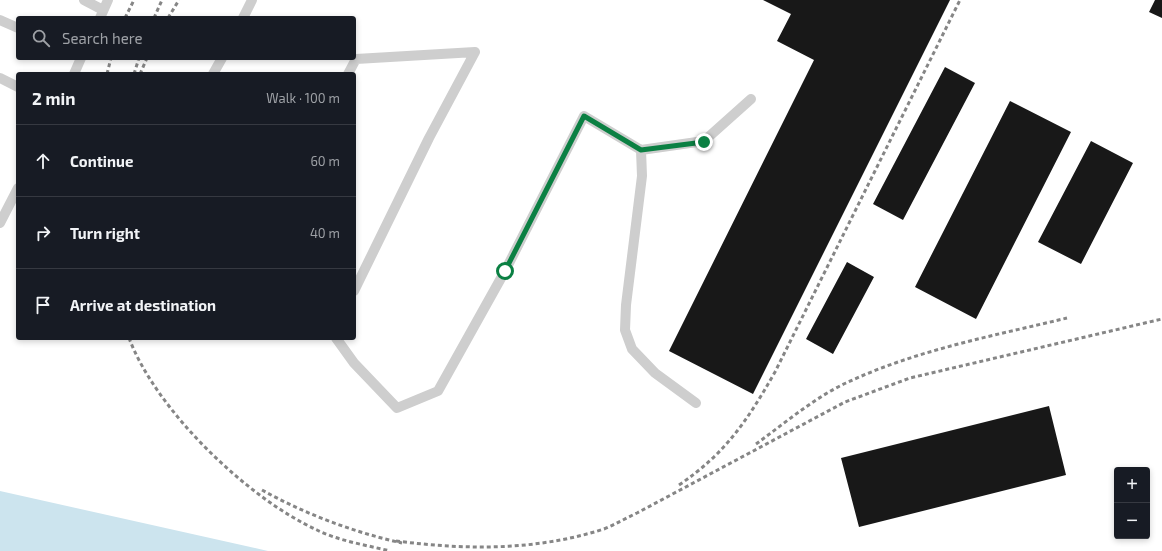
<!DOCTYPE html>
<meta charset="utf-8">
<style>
:root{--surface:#171b24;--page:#242831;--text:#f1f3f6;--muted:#9ea1a6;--line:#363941}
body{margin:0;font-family:"Exo 2",sans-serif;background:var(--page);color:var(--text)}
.controls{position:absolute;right:12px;bottom:12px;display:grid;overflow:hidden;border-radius:4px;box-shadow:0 2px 6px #0003}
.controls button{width:36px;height:36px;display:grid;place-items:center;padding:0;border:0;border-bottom:1px solid var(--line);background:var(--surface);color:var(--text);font:20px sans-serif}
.stop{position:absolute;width:12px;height:12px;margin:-9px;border:3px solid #0b8043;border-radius:50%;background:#fff}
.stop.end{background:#0b8043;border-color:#fff;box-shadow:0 1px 4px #0008}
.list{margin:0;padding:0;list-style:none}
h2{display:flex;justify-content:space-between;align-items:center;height:52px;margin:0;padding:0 16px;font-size:17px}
h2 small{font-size:13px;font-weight:400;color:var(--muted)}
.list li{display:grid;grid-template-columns:26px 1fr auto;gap:12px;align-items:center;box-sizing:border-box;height:72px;padding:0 16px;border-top:1px solid var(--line)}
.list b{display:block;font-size:15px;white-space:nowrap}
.list em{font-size:13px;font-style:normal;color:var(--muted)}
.icon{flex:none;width:22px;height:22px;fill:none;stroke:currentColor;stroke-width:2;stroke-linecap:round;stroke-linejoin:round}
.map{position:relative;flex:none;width:1162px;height:551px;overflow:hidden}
.search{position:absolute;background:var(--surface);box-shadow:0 2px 6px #0003;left:16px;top:16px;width:340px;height:44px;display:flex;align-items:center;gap:10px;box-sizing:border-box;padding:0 14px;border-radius:4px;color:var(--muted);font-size:15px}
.panel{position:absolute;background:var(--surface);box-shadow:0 2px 6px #0003;left:16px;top:72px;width:340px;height:268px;border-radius:4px}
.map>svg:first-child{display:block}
.water{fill:#cce4ee}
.building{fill:#181818}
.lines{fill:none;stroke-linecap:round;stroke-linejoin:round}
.service{stroke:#cecece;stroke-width:10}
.rail{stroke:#868686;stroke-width:3;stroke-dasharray:4 3;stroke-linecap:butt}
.route{stroke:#0b8043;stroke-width:5}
</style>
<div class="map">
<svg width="1162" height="551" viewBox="0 0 1162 551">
<rect width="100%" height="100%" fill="#fff"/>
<path class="water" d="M0,491L268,551H0Z"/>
<path class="building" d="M763,0H950L753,394L669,351L814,60L777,41L791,14Z
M1155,0H1162V18L1149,12Z
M945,67L975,83L903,220L873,204Z
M1010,101L1071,132L976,319L915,287Z
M1091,141L1133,163L1081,264L1038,242Z
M847,262L874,277L833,354L806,339Z
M1049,406L1066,475L859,527L841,458Z"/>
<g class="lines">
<path class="service" d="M84,0L103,10
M100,18L108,0
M243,18L252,0
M0,20L18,28
M74,74L81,58
M213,74L222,58
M348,74L356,59L475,52
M0,78L18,87
M641,150L704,141L751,99
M0,223L18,188
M354,291L429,138L475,52
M336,338L354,363L397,408L438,391L505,271L584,116L641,150L642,176L626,305L625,330L632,349L655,373L696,403"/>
<path class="rail" d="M125,18L134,0
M154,18L162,0
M168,18L179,0
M107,74L111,58
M134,74L139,58
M140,74L147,58
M129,338C156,410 247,498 317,530C339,541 366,545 390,551
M756,444C785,423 814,398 846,383C916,350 993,336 1067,318
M679,485C726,453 747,421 775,372L960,0
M262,490C305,514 353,532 402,543
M396,541C467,550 535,551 604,529C616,524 626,518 637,513L845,402L910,378L1162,319"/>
</g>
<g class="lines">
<path class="route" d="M505,271L584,116L641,150L704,142"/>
</g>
</svg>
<div class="controls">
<button>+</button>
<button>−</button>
</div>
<div class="stop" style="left:505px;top:271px"></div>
<div class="stop end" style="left:704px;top:142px"></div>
<div class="search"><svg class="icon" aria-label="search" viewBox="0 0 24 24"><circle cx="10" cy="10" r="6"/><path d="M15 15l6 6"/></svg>Search here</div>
<section class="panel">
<h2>2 min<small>Walk · 100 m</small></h2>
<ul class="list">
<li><svg class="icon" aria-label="ahead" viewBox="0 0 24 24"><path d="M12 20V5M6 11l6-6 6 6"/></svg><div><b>Continue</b></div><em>60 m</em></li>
<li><svg class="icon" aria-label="right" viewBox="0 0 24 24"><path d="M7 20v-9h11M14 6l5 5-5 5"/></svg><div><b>Turn right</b></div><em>40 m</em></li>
<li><svg class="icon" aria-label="arrive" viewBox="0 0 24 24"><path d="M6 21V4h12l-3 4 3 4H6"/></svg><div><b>Arrive at destination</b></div></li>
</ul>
</section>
</div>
